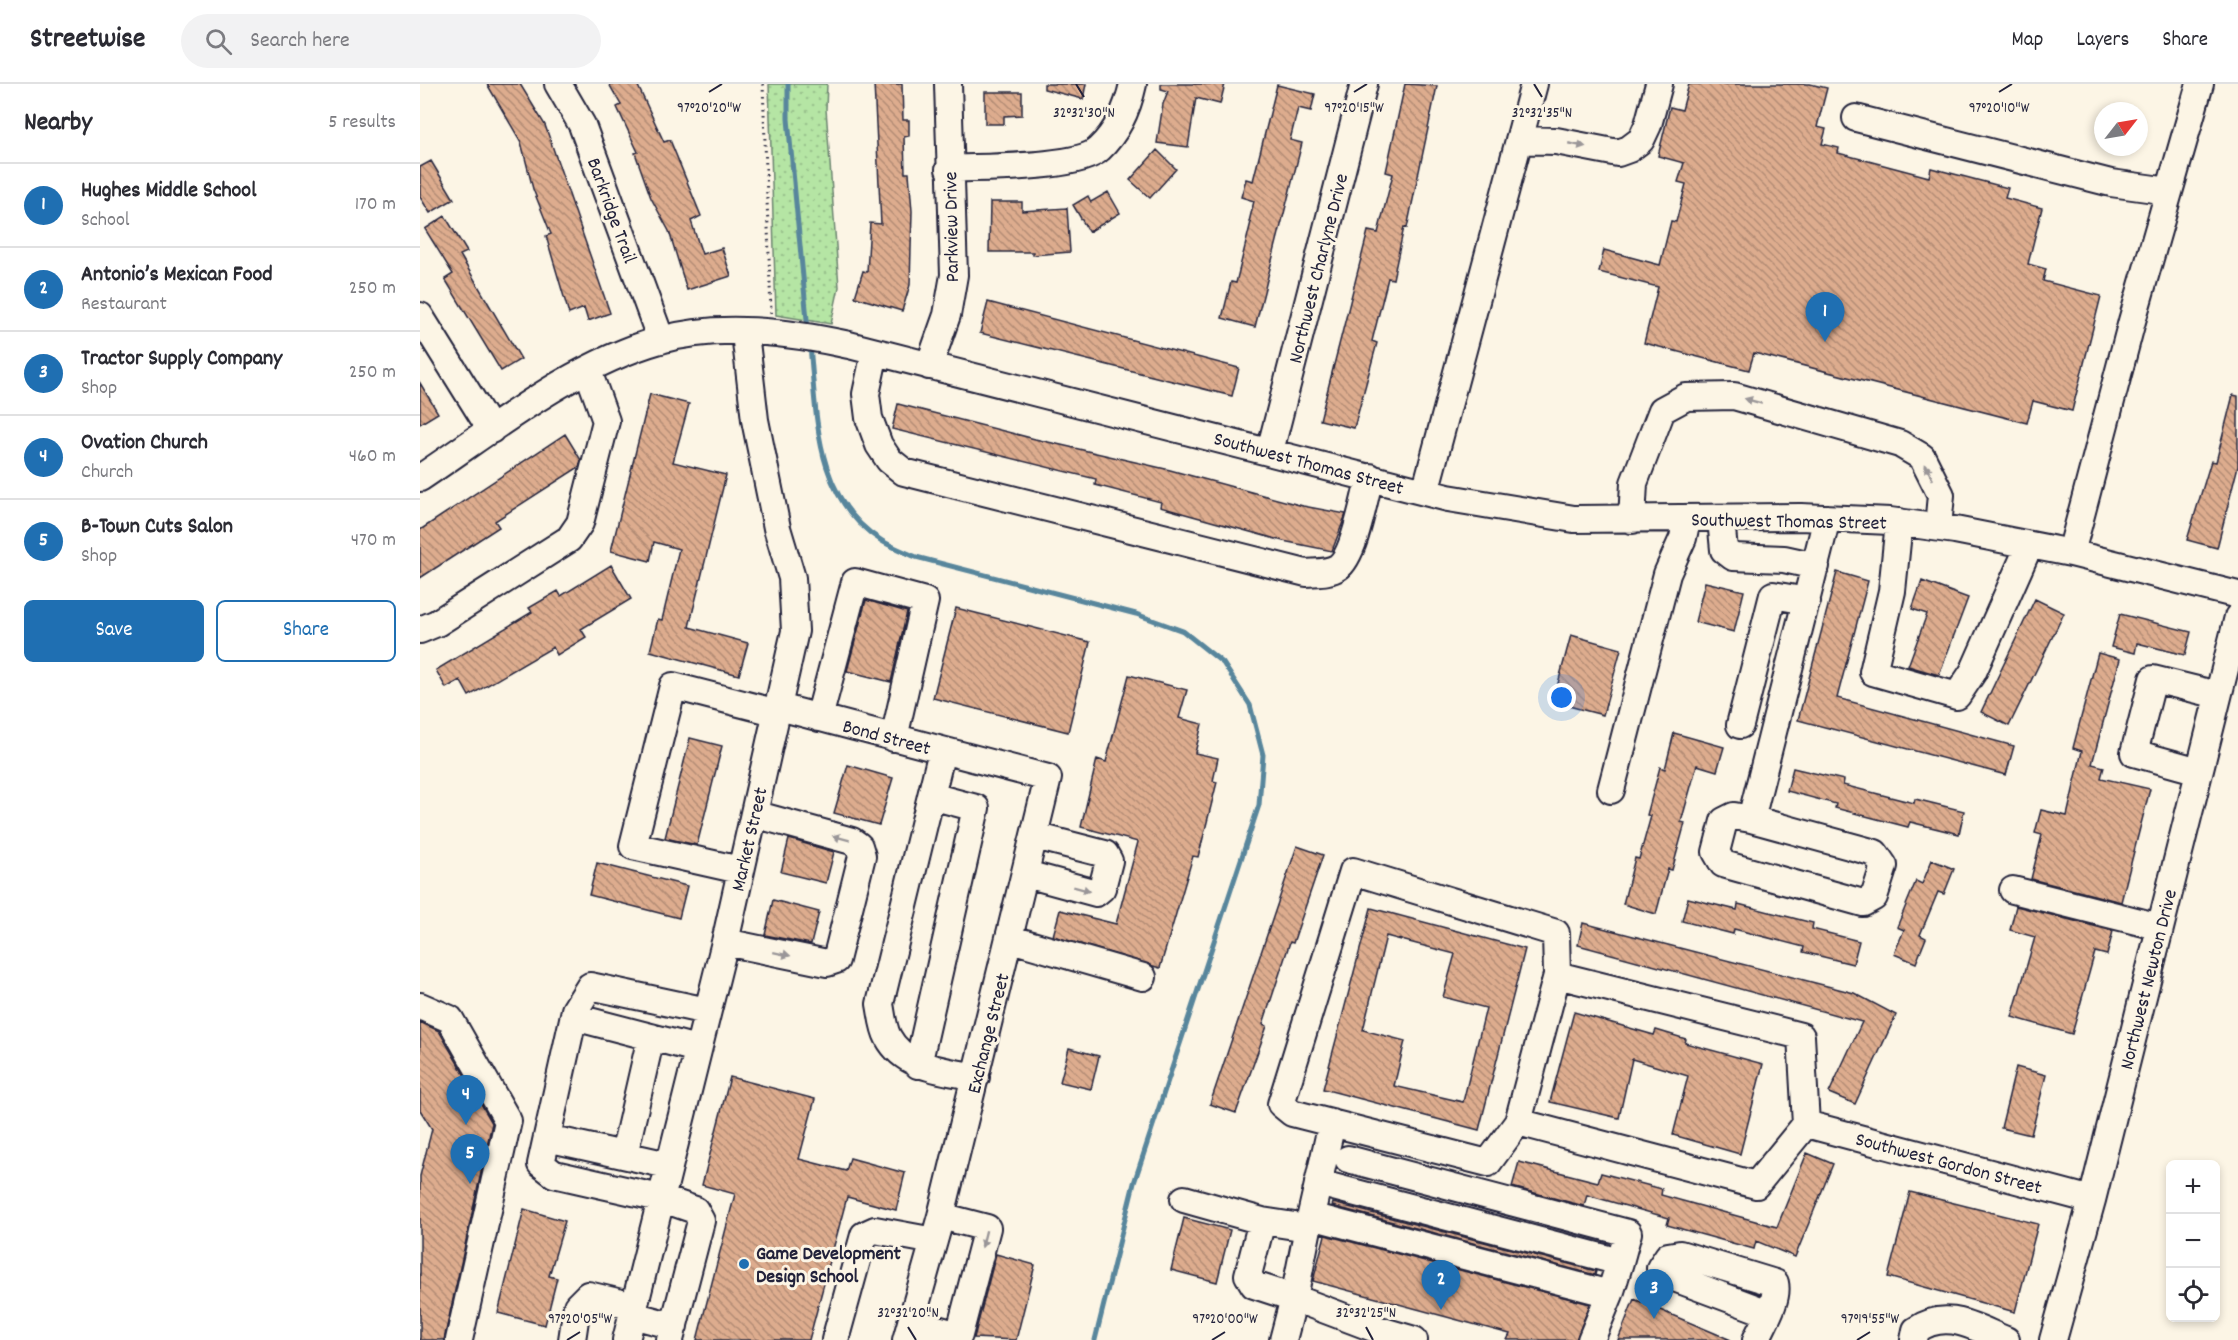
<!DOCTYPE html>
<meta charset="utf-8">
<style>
:root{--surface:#fff;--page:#f2f2f3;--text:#2b2b33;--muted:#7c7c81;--line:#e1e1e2;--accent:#1f6fb2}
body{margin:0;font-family:Dekko,sans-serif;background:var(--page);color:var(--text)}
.controls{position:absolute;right:18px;bottom:18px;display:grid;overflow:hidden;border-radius:9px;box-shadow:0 3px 9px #0003}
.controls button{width:54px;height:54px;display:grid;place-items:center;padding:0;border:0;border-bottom:2px solid var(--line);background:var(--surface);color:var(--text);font:30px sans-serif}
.compass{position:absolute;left:1674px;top:18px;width:54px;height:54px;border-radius:50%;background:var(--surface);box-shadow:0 3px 9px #0003;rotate:59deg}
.you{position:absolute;left:1142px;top:614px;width:21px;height:21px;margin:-15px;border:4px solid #fff;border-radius:50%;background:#1a73e8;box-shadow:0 0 0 9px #1a73e833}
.badge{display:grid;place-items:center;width:39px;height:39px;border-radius:50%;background:var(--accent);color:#fff;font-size:20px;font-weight:700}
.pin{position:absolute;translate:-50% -50px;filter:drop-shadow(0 2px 3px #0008)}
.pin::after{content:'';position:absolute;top:32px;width:21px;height:18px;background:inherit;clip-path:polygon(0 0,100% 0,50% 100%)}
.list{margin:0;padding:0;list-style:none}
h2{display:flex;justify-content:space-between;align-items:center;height:78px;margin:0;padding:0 24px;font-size:26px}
h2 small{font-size:20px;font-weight:400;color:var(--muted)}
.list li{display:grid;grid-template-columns:39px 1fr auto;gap:18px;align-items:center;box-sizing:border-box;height:84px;padding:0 24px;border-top:2px solid var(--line)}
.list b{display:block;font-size:22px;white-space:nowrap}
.list p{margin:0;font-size:20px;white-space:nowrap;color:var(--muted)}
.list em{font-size:20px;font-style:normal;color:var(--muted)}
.actions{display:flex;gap:12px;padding:18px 24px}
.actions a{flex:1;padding:14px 0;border:2px solid var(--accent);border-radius:9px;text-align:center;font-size:21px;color:var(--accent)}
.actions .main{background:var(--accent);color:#fff}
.icon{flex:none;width:33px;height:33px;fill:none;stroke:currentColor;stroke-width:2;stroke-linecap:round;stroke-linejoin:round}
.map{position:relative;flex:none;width:1818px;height:1256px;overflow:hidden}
header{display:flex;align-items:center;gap:36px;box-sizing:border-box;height:84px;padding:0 30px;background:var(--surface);border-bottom:2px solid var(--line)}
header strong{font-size:28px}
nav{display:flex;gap:33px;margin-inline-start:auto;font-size:21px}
.search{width:420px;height:54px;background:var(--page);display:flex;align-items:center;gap:15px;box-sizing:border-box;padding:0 21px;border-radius:33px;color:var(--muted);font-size:22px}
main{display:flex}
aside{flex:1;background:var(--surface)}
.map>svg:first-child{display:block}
.grass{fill:url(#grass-dots);stroke:#6c8470;stroke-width:1.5}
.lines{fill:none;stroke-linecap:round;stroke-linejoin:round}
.stream{stroke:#59869c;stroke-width:5}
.building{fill:url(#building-back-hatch);stroke:#22223b;stroke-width:1.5;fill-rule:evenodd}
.minor-casing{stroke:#22223b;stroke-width:30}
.path{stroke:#22223b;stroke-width:3;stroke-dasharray:1.5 4.5;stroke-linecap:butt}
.minor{stroke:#fcf5e5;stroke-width:26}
.oneway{fill:#9a9698}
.ticks{fill:none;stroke:#22223b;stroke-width:2}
.poi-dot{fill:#1f6fb2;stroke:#fcf5e5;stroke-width:2}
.labels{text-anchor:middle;stroke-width:6;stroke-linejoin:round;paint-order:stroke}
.street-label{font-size:20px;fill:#22223b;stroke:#fcf5e5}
.poi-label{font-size:20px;font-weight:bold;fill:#22223b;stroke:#fcf5e5;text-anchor:start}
.ticks-label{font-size:15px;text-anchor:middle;fill:#22223b;stroke:#fcf5e5;stroke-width:6;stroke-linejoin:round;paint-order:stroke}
</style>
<header>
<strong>Streetwise</strong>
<div class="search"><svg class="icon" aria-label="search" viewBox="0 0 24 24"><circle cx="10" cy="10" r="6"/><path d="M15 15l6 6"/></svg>Search here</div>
<nav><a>Map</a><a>Layers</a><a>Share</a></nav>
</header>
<main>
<aside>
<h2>Nearby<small>5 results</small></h2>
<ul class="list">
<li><span class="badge">1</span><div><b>Hughes Middle School</b><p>School</p></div><em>170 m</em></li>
<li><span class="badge">2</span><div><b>Antonio’s Mexican Food</b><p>Restaurant</p></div><em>250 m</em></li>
<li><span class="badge">3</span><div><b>Tractor Supply Company</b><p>Shop</p></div><em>250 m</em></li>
<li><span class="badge">4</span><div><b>Ovation Church</b><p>Church</p></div><em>460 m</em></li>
<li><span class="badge">5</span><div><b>B-Town Cuts Salon</b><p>Shop</p></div><em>470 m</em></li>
</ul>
<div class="actions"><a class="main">Save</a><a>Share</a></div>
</aside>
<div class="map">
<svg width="1818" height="1256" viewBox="0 0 1818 1256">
<defs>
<pattern id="grass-dots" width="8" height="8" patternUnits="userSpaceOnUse" patternTransform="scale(1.5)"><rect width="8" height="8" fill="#b5e5a4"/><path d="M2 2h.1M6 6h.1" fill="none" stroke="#9bc48e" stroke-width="1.8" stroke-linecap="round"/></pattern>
<pattern id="building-back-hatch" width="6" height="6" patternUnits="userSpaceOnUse" patternTransform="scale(1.5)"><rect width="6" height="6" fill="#ddac8e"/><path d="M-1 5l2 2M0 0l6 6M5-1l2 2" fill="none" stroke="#b38c75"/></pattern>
</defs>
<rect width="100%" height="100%" fill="#fcf5e5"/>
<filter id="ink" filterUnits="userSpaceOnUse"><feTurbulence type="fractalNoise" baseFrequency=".0167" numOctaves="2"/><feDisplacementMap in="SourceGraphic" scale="12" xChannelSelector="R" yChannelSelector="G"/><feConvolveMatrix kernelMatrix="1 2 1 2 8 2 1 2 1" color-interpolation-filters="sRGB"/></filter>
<g filter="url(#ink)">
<path class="grass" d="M349,0H407L406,25L419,203L411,240L356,231Z"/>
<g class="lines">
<path class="stream" d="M368,0V35L388,246
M390,262C397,332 394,415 462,457C472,463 485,468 496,473L716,530L763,547L803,579L830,621L843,671L839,721L714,1099L675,1256"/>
</g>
<path class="building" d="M67,0H100L125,41L190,229L168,237L164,224L149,230L126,152L131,150L113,105L101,58Z
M189,0H217L244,58L250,56L281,132L271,137L282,170L302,164L311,192L267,206L249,147L231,114L215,69L218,68L197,23L201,21Z
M454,0H482L483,36H489V52L484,53L485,89H489L492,127L490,201L482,227L435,213L443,187L447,188L450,139L461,140Z
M624,0H666L663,15L624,5Z
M741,0H805L800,20L776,14L768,63L737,59L743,20L748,7L741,5Z
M985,0L1017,2L987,144L984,143L973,195L968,194L952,257L957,259L934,344L900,336L948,147L958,149L973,90L966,88Z
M1269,0H1390L1407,4L1397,43L1406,45L1402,60L1419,64L1418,69L1509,93L1511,84L1588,104L1585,114L1622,124L1608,180L1626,185L1623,197L1681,212L1652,327L1613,317L1607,339L1334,269L1329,286L1224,259L1238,203L1179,188L1184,166L1240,181L1251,137L1256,138L1266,100L1258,98L1264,79L1238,72L1250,23L1262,26Z
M857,1L895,10L891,27L878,24L870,56L882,59L835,243L802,234L811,198L816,199L831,138H829L834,117L821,113L826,95L833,97Z
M565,8H602V31L584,32V40H565Z
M737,66L756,85L730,114L710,96Z
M11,77L34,115L10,129L0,113V83Z
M688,108L700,129L669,148L653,121L668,112L671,118Z
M570,118H602V127L647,124L650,168L613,171V168H569Z
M25,132L47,168L40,171L101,275L81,287L25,195L33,190L5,145Z
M568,218L819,284L812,312L560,249Z
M0,299L18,329L0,340Z
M230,310L269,320L253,378L306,391L269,543L328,559L319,591L230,567L238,535L242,536L259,465L234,458L230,477L191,467Z
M1813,311L1818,312V382L1797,464L1767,456L1791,377L1796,378Z
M478,320L615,355L750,386L883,422L926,430L912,467L863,457L740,423L741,418L675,401L676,395L472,345Z
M145,350L161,376L159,383L75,437L79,443L0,494V446Z
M191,481L211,515L161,545L166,553L137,571L133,563L49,612L40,596L26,604L16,586L112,528L109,524L138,507L141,512Z
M1417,488L1448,497L1417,614L1594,662L1586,691L1378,636Z
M1502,497L1548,514L1519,591L1488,582L1507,530L1492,525Z
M1285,498L1324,507L1314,548L1275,538Z
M1615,515L1644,529L1589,642L1561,628Z
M446,516L487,528L471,598L427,587Z
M536,524L670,558L648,648L513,614Z
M1700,530L1771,548L1765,571L1717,559L1715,569L1691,563Z
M1151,551L1201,565L1183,631L1133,618Z
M1678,569L1700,575L1672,680L1684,683L1681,694L1730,705L1701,818L1611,795L1622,751L1615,749L1621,726L1647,732L1662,667L1653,664Z
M709,591L767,606L759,634L782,640L775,669L798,674L793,697L797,698L781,762L778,773L773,772L740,884L633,852L640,826L696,840L718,758L661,743L677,675L686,678Z
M1254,649L1304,663L1297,687L1277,681L1261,738L1265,739L1252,786L1248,785L1236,830L1203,820L1215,774L1219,775L1231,732L1227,731L1240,683L1245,685Z
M270,654L302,662L277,761L245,754Z
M428,681L473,694L459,741L414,729Z
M1373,684L1424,696L1423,701L1494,719L1495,715L1544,727L1539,750L1490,738L1488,743L1415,724L1416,720L1367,707Z
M369,755L414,768L406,799L361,788Z
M877,762L903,771L873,859L870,858L843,940L847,942L816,1029L790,1020Z
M1512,776L1534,785L1524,810L1518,808L1500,851L1506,854L1496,879L1474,870L1484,846L1477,843L1496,797L1502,800Z
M177,779L267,802L259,834L169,811Z
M1268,814L1317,826L1318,820L1393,839L1392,845L1439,857L1433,880L1383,868L1384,863L1314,845L1313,850L1262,837Z
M353,816L399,828L391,860L345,851Z
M1596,822L1693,847L1687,871L1675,868L1652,950L1592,933L1615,853L1590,846Z
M951,824L1105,865L1059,1046L903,1005ZM966,852L1035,870L1023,913L1066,924L1043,1018L974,1002L985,957L943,946Z
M1163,839L1434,909L1476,931L1435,1020L1409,1009L1442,938L1158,861Z
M1154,928L1234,951L1236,946L1266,955L1265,959L1343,980L1320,1070L1253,1051L1268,992L1212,975L1199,1034L1130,1018Z
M0,938L19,947L72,1039L24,1256H0V1092L12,1045L0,1026Z
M649,964L679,972L671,1005L640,998Z
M1596,983L1626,991L1611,1051L1581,1044Z
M310,993L395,1015L379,1075L426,1087L430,1074L485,1089L476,1126L427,1113L389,1256H277L315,1110L282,1101Z
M1387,1069L1413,1080L1375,1173L1336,1157L1334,1165L1247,1141L1249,1134L1167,1111L1164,1122L1092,1103L1099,1078L1178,1098L1181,1089L1242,1105L1241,1111L1357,1143Z
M1490,1108L1618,1140L1595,1228L1468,1193Z
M913,1119L1176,1187L1175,1191L912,1122Z
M104,1125L145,1137L129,1192L137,1194L125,1241L78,1229Z
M764,1134L810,1146L797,1198L751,1186Z
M905,1151L1170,1220L1156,1256H1087L1090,1250L893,1197Z
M576,1170L615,1181L596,1256L554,1254Z
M1214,1215L1311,1256H1198Z"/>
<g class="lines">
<defs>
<path id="minor" d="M138,0L162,41L241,256
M1436,34L1691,99L1749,107
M1099,56L1136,57L1198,69L1209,65L1221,56L1228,41L1239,0
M529,85C561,83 659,85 679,65C697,48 708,23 713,0
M0,232L71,346
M455,268L446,310L449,334L459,361L469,376L484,388L886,489C897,488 909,489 918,483C935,471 944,414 950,393
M509,282L527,231L534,191L528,0
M850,367L944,0
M0,394C75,344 152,281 240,256C300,239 369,248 429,261L1028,414L1154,435L1381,433L1470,437L1535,446L1651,469L1818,511
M1005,408L1114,0
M1301,435L1304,466L1313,473L1364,475L1396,482
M1212,436L1214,399L1242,326L1266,313L1314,312L1480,360L1502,373L1521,411L1518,443
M1479,438L1472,507L1453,588L1537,612L1553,588L1609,462
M1651,469L1712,237L1780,0
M0,546L17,539L149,455L160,439L186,337L168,287
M359,623L628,694L521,1132L486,1256
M399,634L435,498L505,517L474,654
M1320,641L1353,511L1387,517
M522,667L460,920C462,930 463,944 468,953C485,985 524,986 556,993
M1779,687L1714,669L1733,595L1798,611
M1191,706L1247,490L1263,454L1267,435
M1331,735L1455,769L1464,782L1454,813L1443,819L1303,780L1296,768L1304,737L1314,732L1331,735L1407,434
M320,786L213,762L253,602L358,629
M933,787L1136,849L1137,891L1381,952L1386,1040L1336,1101L1098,1038L1068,1079L872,1029L861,1020Z
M606,790L676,809L682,804L689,777L685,770L615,752
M1593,806L1740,843
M591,855L723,893
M305,858L407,879L416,876L442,772L439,762L432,757L334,730
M0,922L30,935L88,1037L39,1256
M154,933L277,965
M498,981L556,724L511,712
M1098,1038L1137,891
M1386,1040L1672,1116
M127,1054L248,1081
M204,1071L231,953
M928,1075L1208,1149L1200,1178
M764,1115L842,1137L888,1144L912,1039
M891,1132L1190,1210L1200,1178L898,1099
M842,1137L828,1191L834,1201L874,1214L888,1144
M212,1231L254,1242
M491,1238L539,1251L567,1144L521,1132
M152,1256L157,1222L168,1211L214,1222
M206,1256L305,858L375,547L372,494L357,444L335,336L325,249
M250,1256L281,1137L275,1126L240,1114L134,1090L121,1080L155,926L170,902L287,927
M415,1256L444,1151L455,1146L514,1157
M863,1256L874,1214L956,1245L994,1256
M1171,1256L1190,1210
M1336,1256C1343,1240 1359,1216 1355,1199L1260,1170L1248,1172L1240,1184L1249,1192L1348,1229
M1494,1256L1496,1246C1527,1224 1555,1244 1586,1256
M1633,1256L1672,1116L1818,533"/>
</defs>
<use href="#minor" class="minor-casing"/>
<path class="path" d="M343,0L351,229"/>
<use href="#minor" class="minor"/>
</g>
<defs><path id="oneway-solid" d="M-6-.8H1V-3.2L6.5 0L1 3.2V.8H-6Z" transform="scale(1.5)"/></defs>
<g class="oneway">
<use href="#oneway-solid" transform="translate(1157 61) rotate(11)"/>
<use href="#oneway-solid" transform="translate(1333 317) rotate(-164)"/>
<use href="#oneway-solid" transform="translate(1509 388) rotate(-116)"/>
<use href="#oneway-solid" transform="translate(421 754) rotate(-165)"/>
<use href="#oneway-solid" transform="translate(662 805) rotate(15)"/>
<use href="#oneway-solid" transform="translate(362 870) rotate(12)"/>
<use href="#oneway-solid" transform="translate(564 1155) rotate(104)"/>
</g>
</g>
<path class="ticks" d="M656,0L664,13M1114,0L1122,13M289,8L302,0M934,8L947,0M1579,8L1592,0M488,1243L496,1256M946,1243L953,1256M147,1256L160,1248M792,1256L805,1248M1437,1256L1450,1248"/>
<circle class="poi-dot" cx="324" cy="1180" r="6"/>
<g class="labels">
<g class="street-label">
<text transform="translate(193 126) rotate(70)" y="7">Barkridge Trail</text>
<text transform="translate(530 143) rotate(-91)" y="7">Parkview Drive</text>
<text transform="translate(897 184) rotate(-76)" y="7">Northwest Charlyne Drive</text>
<text transform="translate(889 378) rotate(15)" y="7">Southwest Thomas Street</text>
<text transform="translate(1369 436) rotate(1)" y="7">Southwest Thomas Street</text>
<text transform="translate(467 652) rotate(15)" y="7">Bond Street</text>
<text transform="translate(328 755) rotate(-77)" y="7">Market Street</text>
<text transform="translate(1727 895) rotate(-76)" y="7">Northwest Newton Drive</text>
<text transform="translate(567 949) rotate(-76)" y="7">Exchange Street</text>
<text transform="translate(1529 1078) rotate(15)" y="7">Southwest Gordon Street</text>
</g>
<g class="poi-label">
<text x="336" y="1175">Game Development<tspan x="336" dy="23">Design School</tspan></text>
</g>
</g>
<g class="ticks-label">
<text x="289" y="28">97°20'20"W</text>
<text x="934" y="28">97°20'15"W</text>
<text x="1579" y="28">97°20'10"W</text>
<text x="664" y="33">32°32'30"N</text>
<text x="1122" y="33">32°32'35"N</text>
<text x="488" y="1233">32°32'20"N</text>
<text x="946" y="1233">32°32'25"N</text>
<text x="160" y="1239">97°20'05"W</text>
<text x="805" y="1239">97°20'00"W</text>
<text x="1450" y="1239">97°19'55"W</text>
</g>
</svg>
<div class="controls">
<button>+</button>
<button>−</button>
<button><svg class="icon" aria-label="locate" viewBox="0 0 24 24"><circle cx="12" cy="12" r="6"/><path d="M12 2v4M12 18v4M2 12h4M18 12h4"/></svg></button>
</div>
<svg class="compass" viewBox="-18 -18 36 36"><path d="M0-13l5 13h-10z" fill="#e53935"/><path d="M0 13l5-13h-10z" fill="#7c7c81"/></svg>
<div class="you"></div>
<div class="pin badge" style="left:1405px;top:258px">1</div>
<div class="pin badge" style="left:1021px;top:1226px">2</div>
<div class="pin badge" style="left:1234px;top:1235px">3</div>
<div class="pin badge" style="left:46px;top:1041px">4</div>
<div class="pin badge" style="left:50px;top:1100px">5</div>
</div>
</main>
